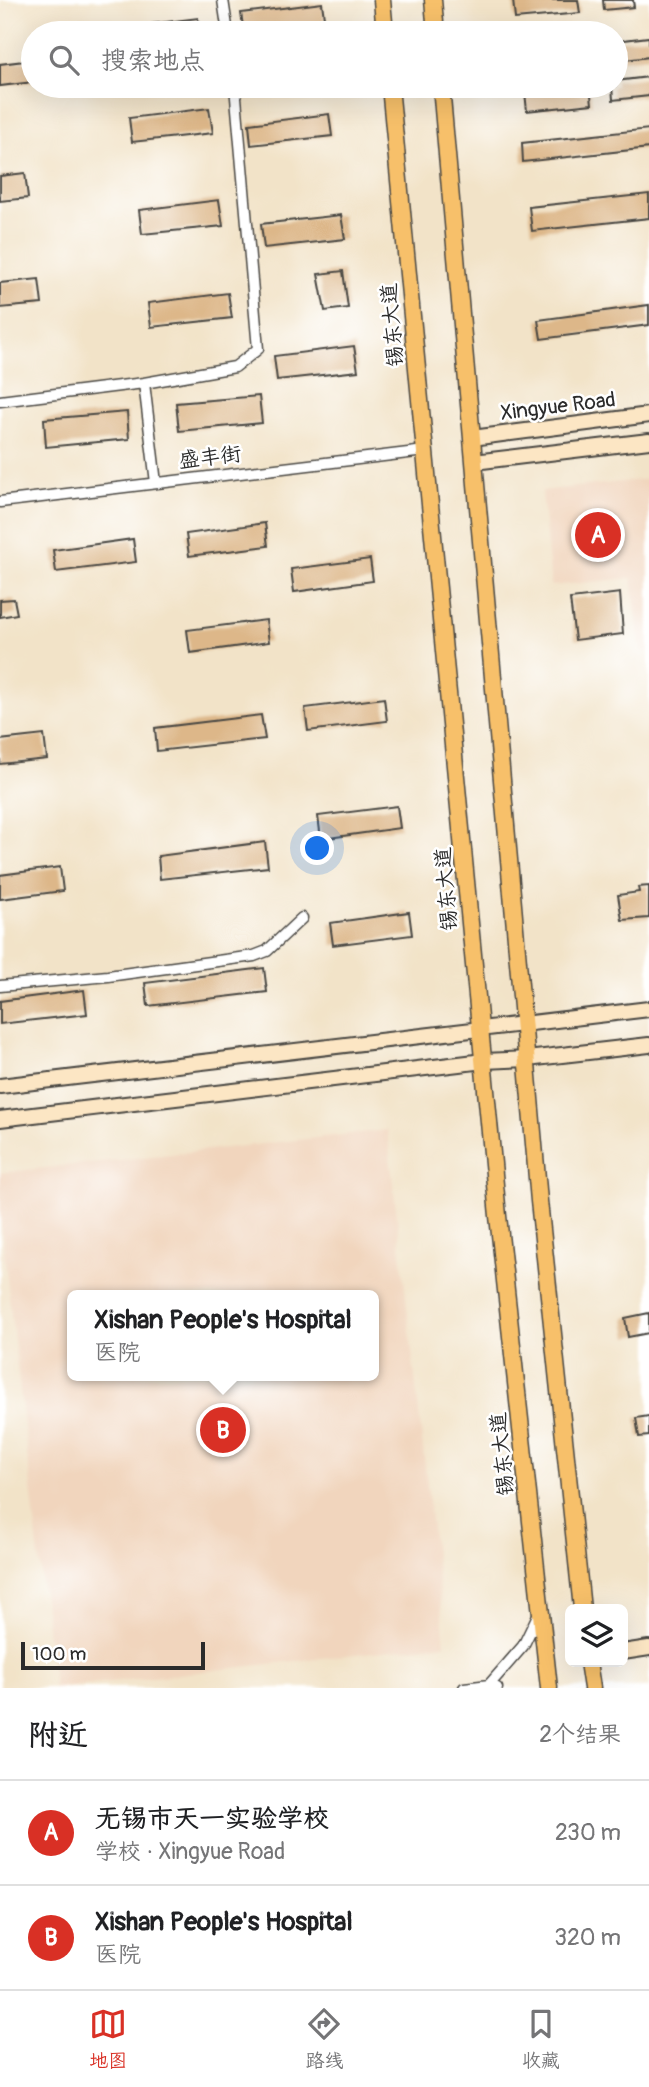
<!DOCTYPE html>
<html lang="zh">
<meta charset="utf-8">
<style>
:root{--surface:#fff;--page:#f6f6f6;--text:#202124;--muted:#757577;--line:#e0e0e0;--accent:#d93025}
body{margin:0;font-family:Pangolin,"LXGW WenKai TC",sans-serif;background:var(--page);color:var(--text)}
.controls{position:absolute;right:21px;bottom:21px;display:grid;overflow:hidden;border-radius:10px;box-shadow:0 7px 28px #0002}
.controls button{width:63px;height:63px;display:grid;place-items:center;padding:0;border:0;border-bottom:2px solid var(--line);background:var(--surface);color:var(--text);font:35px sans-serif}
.scale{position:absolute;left:21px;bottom:18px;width:184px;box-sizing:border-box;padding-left:7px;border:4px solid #2b2b2b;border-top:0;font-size:19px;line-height:24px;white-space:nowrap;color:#2b2b2b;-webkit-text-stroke:5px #fff;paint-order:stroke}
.you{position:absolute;left:318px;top:849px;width:24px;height:24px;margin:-18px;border:5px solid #fff;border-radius:50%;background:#1a73e8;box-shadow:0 0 0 10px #1a73e833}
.badge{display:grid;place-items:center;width:46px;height:46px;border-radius:50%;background:var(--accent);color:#fff;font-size:23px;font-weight:700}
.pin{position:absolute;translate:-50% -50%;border:4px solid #fff;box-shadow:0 2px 7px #0006}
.popup{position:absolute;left:67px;top:1290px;width:312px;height:91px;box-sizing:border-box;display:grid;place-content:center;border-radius:10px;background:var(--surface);filter:drop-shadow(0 2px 5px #0005);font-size:23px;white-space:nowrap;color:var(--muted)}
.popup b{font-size:26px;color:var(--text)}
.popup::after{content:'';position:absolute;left:50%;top:100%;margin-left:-14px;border:14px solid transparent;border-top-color:var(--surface)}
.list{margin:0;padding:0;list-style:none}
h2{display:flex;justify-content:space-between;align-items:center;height:91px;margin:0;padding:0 28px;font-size:30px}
h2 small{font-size:23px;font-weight:400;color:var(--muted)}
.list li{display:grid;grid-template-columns:46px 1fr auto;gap:21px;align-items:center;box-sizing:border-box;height:105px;padding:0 28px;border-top:2px solid var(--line)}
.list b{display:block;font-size:26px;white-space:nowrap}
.list p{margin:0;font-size:23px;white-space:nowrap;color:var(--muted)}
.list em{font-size:23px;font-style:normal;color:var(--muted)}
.icon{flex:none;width:38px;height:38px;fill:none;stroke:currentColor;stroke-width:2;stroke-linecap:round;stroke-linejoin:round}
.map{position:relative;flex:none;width:649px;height:1688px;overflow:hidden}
.search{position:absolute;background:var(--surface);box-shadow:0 7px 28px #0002;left:21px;right:21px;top:21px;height:77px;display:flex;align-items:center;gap:18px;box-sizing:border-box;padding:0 24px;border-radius:38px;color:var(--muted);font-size:26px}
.sheet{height:301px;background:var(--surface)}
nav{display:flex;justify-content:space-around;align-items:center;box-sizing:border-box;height:98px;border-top:2px solid var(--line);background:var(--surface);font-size:19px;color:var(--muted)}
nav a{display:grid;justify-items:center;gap:4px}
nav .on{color:var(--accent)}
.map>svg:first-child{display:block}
.built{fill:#f1d5bd;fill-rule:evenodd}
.building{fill:#ddb789}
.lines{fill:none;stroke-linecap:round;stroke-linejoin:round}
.street-casing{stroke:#494743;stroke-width:13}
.secondary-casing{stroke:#494743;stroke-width:18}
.primary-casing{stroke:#494743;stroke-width:19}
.street{stroke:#fff;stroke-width:10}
.secondary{stroke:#fce6c4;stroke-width:14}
.primary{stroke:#f7c06b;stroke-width:16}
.labels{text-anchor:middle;stroke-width:5;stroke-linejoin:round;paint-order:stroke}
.street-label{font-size:21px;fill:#2b2b2b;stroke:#fff}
</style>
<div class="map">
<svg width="649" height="1688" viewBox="0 0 649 1688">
<rect width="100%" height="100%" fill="#fff"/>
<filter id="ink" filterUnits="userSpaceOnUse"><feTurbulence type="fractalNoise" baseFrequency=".0143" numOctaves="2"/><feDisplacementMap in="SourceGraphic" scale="14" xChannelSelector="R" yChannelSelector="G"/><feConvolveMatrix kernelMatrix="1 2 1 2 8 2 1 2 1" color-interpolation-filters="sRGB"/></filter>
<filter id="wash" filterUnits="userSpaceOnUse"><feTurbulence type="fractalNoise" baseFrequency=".00686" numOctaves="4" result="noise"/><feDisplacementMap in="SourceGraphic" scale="28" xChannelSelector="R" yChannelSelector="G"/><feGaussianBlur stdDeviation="1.57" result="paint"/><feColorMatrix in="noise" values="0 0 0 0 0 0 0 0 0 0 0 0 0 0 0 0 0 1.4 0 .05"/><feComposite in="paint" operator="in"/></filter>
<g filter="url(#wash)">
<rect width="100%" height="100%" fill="#f2e3c8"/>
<path class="built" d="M649,479V651L641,652L632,578L551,586L542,491Z
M387,1130L445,1644L54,1688L0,1216V1173ZM72,1295H374V1376H72Z"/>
<g id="blocks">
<path class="building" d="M513,0H578L580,13L515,19Z
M603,0H633L634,7L604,10Z
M322,3L325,25L244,33L241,13Z
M198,18L200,33H127V27Z
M649,37V57L616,61V41Z
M33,60V82L0,86V64Z
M649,77V96L613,100L612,86H616V81Z
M590,86L592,104L527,111L525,92Z
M209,108L213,133L132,142L129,118Z
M329,114L332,136L251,145L249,124Z
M649,129V148L523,162L522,143Z
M25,173L28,198L0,201V176Z
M649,194V218L532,231L529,207Z
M219,200L223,226L142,234L139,210Z
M341,215L345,239L264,248L261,224Z
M343,271L348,308L325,311L318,274Z
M39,279L42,304L0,308V283Z
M228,293L232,318L151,327L148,303Z
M649,305V325L541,339L538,320Z
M354,346L358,371L277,380L274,356Z
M259,396L262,423L179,431L176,403Z
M127,412L129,439L46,447L44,419Z
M265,523L268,546L189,556L186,534Z
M133,539L136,562L56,572L53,550Z
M370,559L373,581L294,592L291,569Z
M620,593L623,634L575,640L570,599Z
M14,599L17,614L0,617V600Z
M266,620L269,642L190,653L187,630Z
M384,698L387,721L308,731L305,708Z
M261,715L265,739L157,751L155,728Z
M44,735L47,759L0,764V740Z
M397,806L400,828L321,839L318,816Z
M265,842L268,867L160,879L158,856Z
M60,867L63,891L0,899V875Z
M649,886V918L622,920L618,895L639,892L638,887Z
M409,912L412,935L333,945L330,923Z
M264,968L267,992L148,1006L145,983Z
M84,990L87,1014L0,1024V1001Z
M649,1313V1333L628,1337L625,1318Z
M649,1416V1436L639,1437L636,1418Z"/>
</g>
</g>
<g filter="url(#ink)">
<use href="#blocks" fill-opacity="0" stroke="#494743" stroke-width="2"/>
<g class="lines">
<defs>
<path id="street" d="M223,0L228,33
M144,383L156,483
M0,401L144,383L235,367L258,349L235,86
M0,502L425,451
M0,986L108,976L254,956L267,951L302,918
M489,1685L523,1646L540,1611
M464,1688L489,1685L497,1688"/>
<path id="secondary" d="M472,438L649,415
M474,462L649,441
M0,1086L649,1009
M0,1119L484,1061L527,1059L649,1045
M623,1652L649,1648"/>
<path id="primary" d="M382,0L385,33
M433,0L436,33
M390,86L498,1216L549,1688
M441,86L539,1201L582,1609
M588,1662L592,1688"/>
</defs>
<use href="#street" class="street-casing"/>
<use href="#secondary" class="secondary-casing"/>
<use href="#primary" class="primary-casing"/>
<use href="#street" class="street"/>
<use href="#secondary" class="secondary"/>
<use href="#primary" class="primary"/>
</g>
</g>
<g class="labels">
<g class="street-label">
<text transform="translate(392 325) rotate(-95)" y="7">锡东大道</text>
<text transform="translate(558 406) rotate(-7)" y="7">Xingyue Road</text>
<text transform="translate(210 457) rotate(-7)" y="7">盛丰街</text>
<text transform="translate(446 889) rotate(-95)" y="7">锡东大道</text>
<text transform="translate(502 1454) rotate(-96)" y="7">锡东大道</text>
</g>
</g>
</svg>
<div class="controls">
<button><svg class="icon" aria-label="layers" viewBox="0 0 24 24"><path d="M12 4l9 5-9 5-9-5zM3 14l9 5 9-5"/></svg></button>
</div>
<div class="scale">100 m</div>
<div class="you"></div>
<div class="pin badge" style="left:598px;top:535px">A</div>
<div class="pin badge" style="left:223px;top:1430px">B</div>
<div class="popup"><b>Xishan People's Hospital</b>医院</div>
<div class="search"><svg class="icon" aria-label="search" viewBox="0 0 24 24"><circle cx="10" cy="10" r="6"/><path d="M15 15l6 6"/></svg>搜索地点</div>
</div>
<section class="sheet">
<h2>附近<small>2个结果</small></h2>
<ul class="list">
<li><span class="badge">A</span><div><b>无锡市天一实验学校</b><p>学校 · Xingyue Road</p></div><em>230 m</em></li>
<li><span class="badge">B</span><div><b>Xishan People's Hospital</b><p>医院</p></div><em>320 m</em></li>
</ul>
</section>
<nav>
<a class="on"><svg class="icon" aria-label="map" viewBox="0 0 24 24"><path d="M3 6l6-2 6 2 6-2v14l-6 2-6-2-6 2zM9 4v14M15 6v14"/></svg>地图</a>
<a><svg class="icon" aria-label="directions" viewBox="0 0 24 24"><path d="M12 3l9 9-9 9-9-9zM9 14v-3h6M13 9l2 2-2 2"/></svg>路线</a>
<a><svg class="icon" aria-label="saved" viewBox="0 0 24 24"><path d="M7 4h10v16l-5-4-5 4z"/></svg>收藏</a>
</nav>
